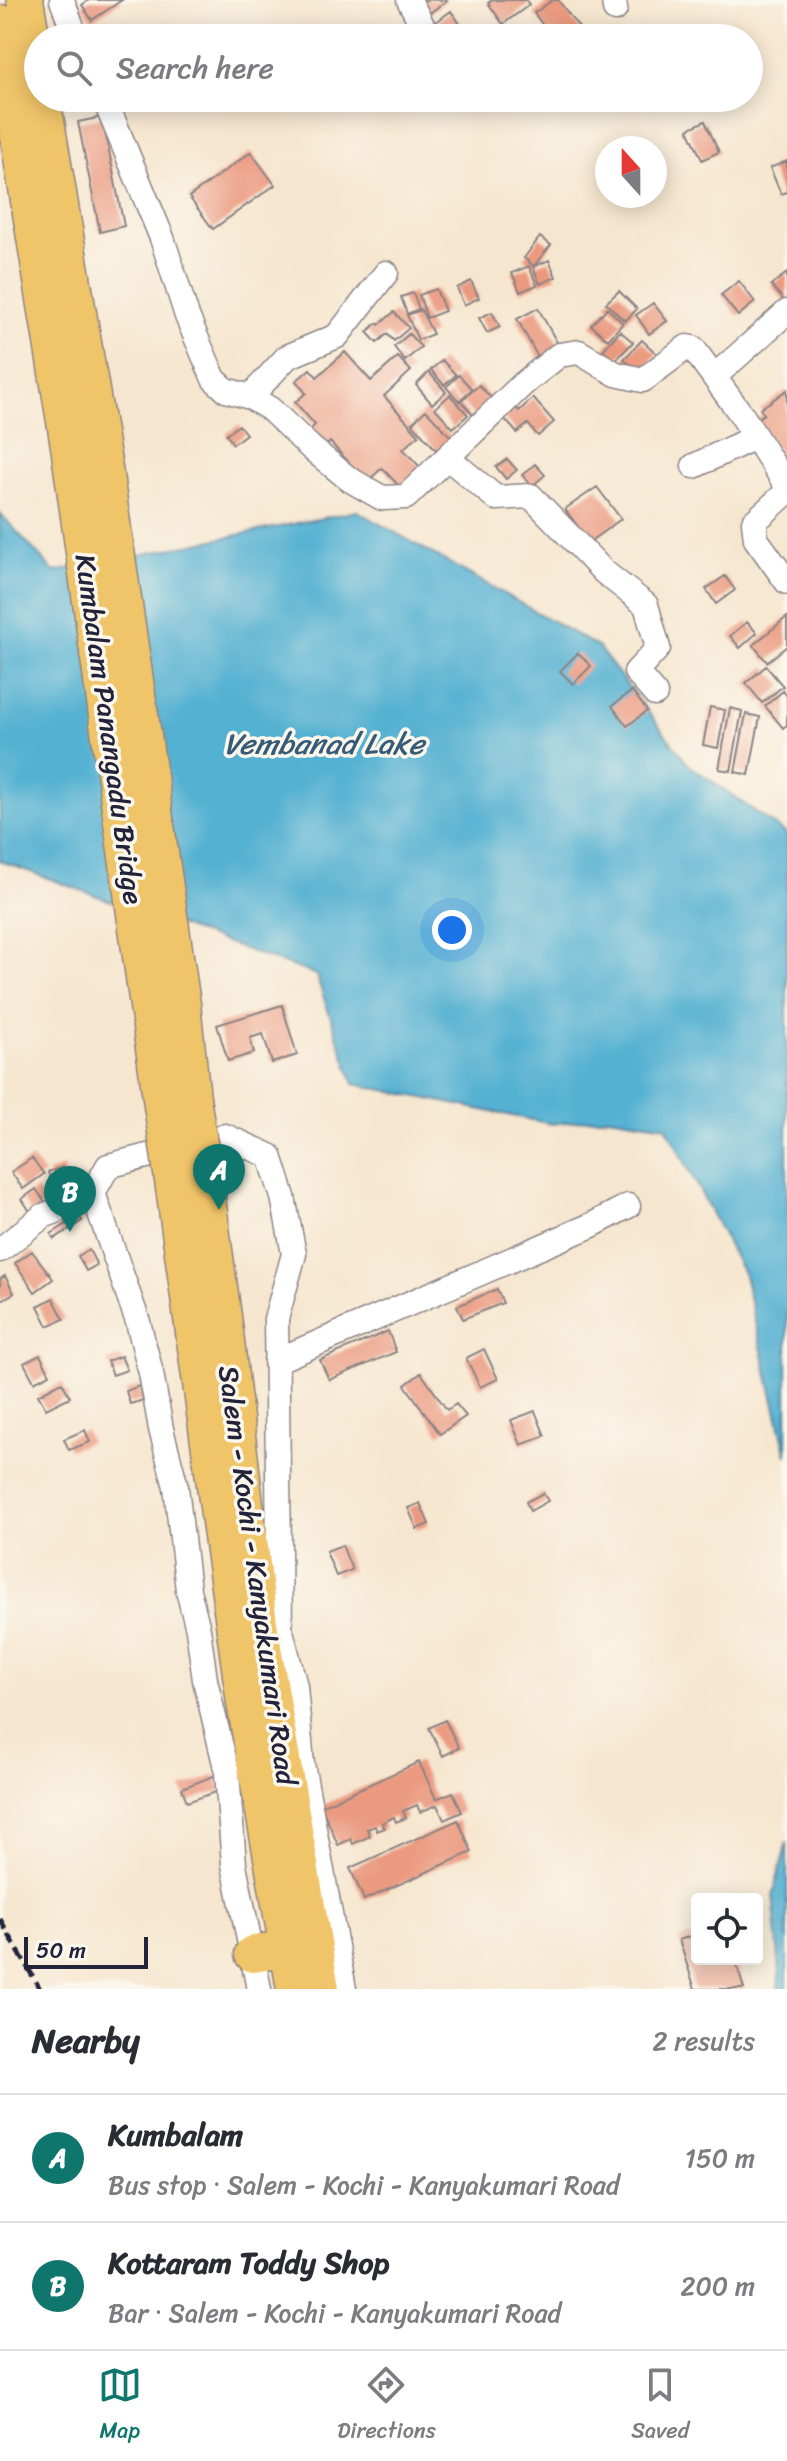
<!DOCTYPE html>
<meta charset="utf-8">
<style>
:root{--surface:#fff;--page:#f7f7f7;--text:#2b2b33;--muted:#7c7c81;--line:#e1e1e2;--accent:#0f766e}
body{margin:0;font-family:Sriracha,sans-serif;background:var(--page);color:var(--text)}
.controls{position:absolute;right:24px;bottom:24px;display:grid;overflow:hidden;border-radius:8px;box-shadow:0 4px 20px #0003}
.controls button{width:72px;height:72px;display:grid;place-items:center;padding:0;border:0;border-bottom:2px solid var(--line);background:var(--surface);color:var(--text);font:40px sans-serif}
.compass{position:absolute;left:595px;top:136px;width:72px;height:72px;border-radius:50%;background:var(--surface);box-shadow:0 4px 20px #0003;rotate:339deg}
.scale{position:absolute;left:24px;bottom:20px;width:124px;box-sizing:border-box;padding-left:8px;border:4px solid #22223b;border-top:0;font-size:22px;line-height:28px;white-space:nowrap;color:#22223b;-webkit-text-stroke:6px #fbf7ec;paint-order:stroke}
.you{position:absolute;left:452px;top:930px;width:28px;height:28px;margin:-20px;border:6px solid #fff;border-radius:50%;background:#1a73e8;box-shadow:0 0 0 12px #1a73e833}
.badge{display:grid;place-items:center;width:52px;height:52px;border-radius:50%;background:var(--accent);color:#fff;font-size:26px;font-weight:700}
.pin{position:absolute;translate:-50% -66px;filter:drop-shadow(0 2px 4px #0008)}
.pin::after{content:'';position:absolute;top:42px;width:28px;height:24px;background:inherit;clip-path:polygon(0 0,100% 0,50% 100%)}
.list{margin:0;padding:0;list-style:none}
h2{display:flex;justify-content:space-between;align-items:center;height:104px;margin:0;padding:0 32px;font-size:34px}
h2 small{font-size:26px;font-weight:400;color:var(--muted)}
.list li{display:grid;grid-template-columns:52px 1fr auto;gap:24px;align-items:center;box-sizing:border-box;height:128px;padding:0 32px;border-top:2px solid var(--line)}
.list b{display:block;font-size:30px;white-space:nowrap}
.list p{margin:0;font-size:26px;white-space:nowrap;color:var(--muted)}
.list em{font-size:26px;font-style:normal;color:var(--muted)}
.icon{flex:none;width:44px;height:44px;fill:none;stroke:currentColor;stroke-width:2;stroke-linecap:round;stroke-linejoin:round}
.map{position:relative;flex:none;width:787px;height:1989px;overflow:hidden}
.search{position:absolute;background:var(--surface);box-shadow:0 4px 20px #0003;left:24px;right:24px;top:24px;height:88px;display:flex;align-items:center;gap:20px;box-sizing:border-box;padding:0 28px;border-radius:44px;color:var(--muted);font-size:30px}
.sheet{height:360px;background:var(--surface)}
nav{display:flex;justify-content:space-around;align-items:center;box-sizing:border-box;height:112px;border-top:2px solid var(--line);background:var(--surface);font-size:22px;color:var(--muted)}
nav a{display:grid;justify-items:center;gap:4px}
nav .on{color:var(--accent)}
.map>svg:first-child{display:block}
.water{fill:#54b1d2;stroke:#3b6a86;stroke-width:2}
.building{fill:#eb997f}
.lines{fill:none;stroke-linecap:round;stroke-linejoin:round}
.minor-casing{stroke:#8c8485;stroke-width:27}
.highway-casing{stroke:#8c8485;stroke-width:39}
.minor{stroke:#fff;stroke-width:24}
.highway{stroke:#f0c469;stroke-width:36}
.rail{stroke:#22223b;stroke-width:5;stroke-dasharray:12 6;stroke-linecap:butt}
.highway-bridge-casing{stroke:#8c8485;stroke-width:39;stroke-linecap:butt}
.highway-bridge{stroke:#f0c469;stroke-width:36}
.labels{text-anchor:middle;stroke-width:7;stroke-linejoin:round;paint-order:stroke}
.street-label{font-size:28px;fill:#22223b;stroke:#fbf7ec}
.water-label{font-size:30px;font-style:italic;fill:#365b77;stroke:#fbf7ec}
</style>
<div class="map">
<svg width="787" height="1989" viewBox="0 0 787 1989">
<rect width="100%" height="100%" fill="#fbf7ec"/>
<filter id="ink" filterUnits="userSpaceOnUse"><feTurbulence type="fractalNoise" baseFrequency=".0125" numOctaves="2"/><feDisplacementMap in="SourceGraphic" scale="16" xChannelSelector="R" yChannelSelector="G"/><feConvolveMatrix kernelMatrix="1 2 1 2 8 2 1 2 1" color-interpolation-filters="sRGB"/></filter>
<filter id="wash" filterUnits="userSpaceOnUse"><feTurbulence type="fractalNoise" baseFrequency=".006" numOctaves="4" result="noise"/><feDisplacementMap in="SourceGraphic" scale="32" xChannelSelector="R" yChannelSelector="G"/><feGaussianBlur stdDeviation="1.8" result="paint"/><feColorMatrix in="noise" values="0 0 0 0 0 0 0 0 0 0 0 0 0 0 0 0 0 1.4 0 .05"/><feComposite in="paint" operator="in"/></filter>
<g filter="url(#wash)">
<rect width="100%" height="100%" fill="#f6e6cf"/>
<path class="water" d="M357,511L598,647L689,765L787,834V1456L744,1275L666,1126L608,1117L552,1124L354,1084L316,975L0,861V513L54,572Z
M787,1842V1989H779L780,1973L773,1895Z"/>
<g id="blocks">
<path class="building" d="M89,0H122L92,20L82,5Z
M415,0H447L426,16Z
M492,0H526L529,5L503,24L488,3Z
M553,0H558L580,29L568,38H552L534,13Z
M451,11L470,38H443L433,24Z
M102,117L124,226L100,232L78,122Z
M705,121L719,152L702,160L688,129Z
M251,152L275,185L213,229L189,197Z
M787,161V192L781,194L770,168Z
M540,237L551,245L534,266L524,258Z
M549,260L556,277L540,284L533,267Z
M529,266L537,285L520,292L512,273Z
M787,273V304L771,285Z
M471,281L479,298L464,305L457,288Z
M739,281L755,302L738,316L721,295Z
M436,289L445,311L427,318L419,295Z
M619,291L637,309L625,321L606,303Z
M413,293L419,309L407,314L401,297Z
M653,303L667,321L649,334L636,315Z
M538,308L560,348L539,359L517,319Z
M607,308L623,323L608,340L591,325Z
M421,310L433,334L418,340L407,315Z
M394,312L409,328L394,341L387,334L377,343L367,332L377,323L379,325Z
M492,312L500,327L487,333L479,318Z
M620,331L633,342L615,361L603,350Z
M409,334L421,347L405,361L394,347Z
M642,340L657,354L639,373L624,359Z
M345,352L371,381L398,357L411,371L384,396L419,435L403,449L421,468L400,487L382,468L367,482L330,442L321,450L307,433L315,425L295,402L306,393L296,381L310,369L317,377Z
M442,360L456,375L444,385L431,370Z
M429,372L446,392L432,404L416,385Z
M459,375L472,389L459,401L446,387Z
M479,385L493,400L474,416L461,401Z
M787,390V459L785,460L756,419L764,414L760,409Z
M450,395L468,415L453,428L435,408Z
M533,398L554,422L538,436L528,424L517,433L503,417L515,406L519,411Z
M426,410L455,441L440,454L412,423Z
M239,425L246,434L233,444L226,434Z
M507,459L517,470L506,479L496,467Z
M535,464L545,475L532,486L522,475Z
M597,487L621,519L589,542L565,509Z
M725,576L735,590L716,604L706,589Z
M787,617V646L767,662L753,645Z
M747,622L757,633L740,648L730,636Z
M578,653L591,666L573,684L560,671Z
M766,666L783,686L762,703L746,683Z
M632,691L647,711L627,726L612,706Z
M783,691L787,696V725L783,728L765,706Z
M710,707L725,710L718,748L703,745Z
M730,708L742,711L731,771L719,769Z
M746,714L760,717L749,775L735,772Z
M282,1005L297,1055L272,1063L263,1034L250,1038L254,1053L228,1061L217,1025Z
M32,1158L44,1174L23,1189L11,1172Z
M63,1167L69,1187L54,1191L48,1172Z
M36,1189L46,1204L31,1213L22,1199Z
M79,1216L82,1221L54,1239L51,1234Z
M89,1250L97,1265L86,1271L78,1256Z
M32,1251L53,1279L35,1292L15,1263Z
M5,1276L14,1293L0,1301V1279Z
M497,1289L503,1303L463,1319L457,1306Z
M53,1298L64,1319L48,1326L38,1306Z
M388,1331L396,1352L329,1380L320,1360Z
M484,1349L498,1379L480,1387L466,1358Z
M40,1355L50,1374L34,1382L24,1363Z
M121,1356L127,1370L113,1375L107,1361Z
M421,1373L447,1410L456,1404L466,1416L440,1434L405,1385Z
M62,1382L70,1397L46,1409L38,1395Z
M139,1386L144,1400L130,1404L126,1391Z
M535,1411L545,1436L521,1445L511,1420Z
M85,1430L90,1442L69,1450L64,1439Z
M543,1493L548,1501L530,1511L526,1502Z
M420,1503L429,1524L417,1529L408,1508Z
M342,1545L352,1570L336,1576L326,1551Z
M445,1720L459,1748L443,1756L429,1728Z
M419,1762L436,1799L453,1792L462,1812L444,1820L437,1805L420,1812L417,1805L403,1811L406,1818L396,1822L394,1817L382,1823L385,1828L377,1831L375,1826L367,1829L370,1836L353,1844L351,1839L338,1845L321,1806Z
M216,1775L222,1790L187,1802L182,1788Z
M458,1820L472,1852L364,1900L350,1868Z
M697,1934V1959H735L744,1989H695L679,1940Z"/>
</g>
</g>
<g filter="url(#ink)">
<use href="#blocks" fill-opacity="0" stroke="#8c8485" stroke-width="2"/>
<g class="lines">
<defs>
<path id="minor" d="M62,0L76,38
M409,0L423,27L413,38
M614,0L615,9
M104,98L162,238L187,316L214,379L226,390L250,397L270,409L311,448L349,479L382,498L406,497L523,384L559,355L579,352L616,374L643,380L687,347L693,348L741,414L787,486
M715,376L787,312
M250,397L287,357L337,336L386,273
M448,458L496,498L531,496L604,572L646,605L658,648L636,672L655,694
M694,466L755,437
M787,492L754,522L756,539L787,582
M0,1250L43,1216L72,1205L93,1193
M276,1361L592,1225L628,1206
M259,1989L234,1865L227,1772L205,1680L198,1629L188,1590L176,1487L161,1429L151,1373L138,1322L93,1193L108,1166L225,1136L270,1156L283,1197L294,1254L276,1319L280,1627L295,1686L302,1764L344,1989"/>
<path id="highway" d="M25,0L38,76
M0,23L69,446L162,1105
M42,98L104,468L182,1004L192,1098
M202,1161L224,1324L259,1624L321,1989
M171,1166L245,1703L295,1989
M253,1954L288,1948"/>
</defs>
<use href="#minor" class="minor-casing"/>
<use href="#highway" class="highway-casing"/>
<use href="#minor" class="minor"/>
<use href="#highway" class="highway"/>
<path class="rail" d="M0,1919L40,1989"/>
<defs>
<path id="highway-bridge" d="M192,1098L202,1161
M162,1105L171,1166"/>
</defs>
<use href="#highway-bridge" class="highway-bridge-casing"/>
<use href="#highway-bridge" class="highway-bridge"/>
</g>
</g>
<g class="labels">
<g class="street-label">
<text transform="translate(110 729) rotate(82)" y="10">Kumbalam Panangadu Bridge</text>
<text transform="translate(258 1575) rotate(82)" y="10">Salem - Kochi - Kanyakumari Road</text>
</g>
<g class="water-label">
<text x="324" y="754">Vembanad Lake</text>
</g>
</g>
</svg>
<div class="controls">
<button><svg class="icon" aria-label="locate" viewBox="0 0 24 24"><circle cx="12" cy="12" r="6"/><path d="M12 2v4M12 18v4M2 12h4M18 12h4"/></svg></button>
</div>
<svg class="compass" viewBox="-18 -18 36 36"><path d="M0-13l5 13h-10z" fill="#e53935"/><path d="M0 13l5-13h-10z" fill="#7c7c81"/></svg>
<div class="scale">50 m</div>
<div class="you"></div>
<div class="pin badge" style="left:219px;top:1210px">A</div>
<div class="pin badge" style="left:70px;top:1232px">B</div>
<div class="search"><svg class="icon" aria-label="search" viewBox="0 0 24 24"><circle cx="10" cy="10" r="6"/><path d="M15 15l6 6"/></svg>Search here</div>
</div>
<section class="sheet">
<h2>Nearby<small>2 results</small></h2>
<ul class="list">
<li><span class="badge">A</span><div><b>Kumbalam</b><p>Bus stop · Salem - Kochi - Kanyakumari Road</p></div><em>150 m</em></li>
<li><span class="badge">B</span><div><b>Kottaram Toddy Shop</b><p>Bar · Salem - Kochi - Kanyakumari Road</p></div><em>200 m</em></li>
</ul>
</section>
<nav>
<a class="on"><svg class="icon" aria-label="map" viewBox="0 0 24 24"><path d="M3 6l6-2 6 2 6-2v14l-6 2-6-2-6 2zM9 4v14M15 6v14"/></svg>Map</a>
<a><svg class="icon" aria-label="directions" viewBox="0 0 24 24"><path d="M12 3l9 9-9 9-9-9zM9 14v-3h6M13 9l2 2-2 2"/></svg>Directions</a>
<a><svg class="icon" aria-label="saved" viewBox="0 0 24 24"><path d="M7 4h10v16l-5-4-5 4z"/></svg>Saved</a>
</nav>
